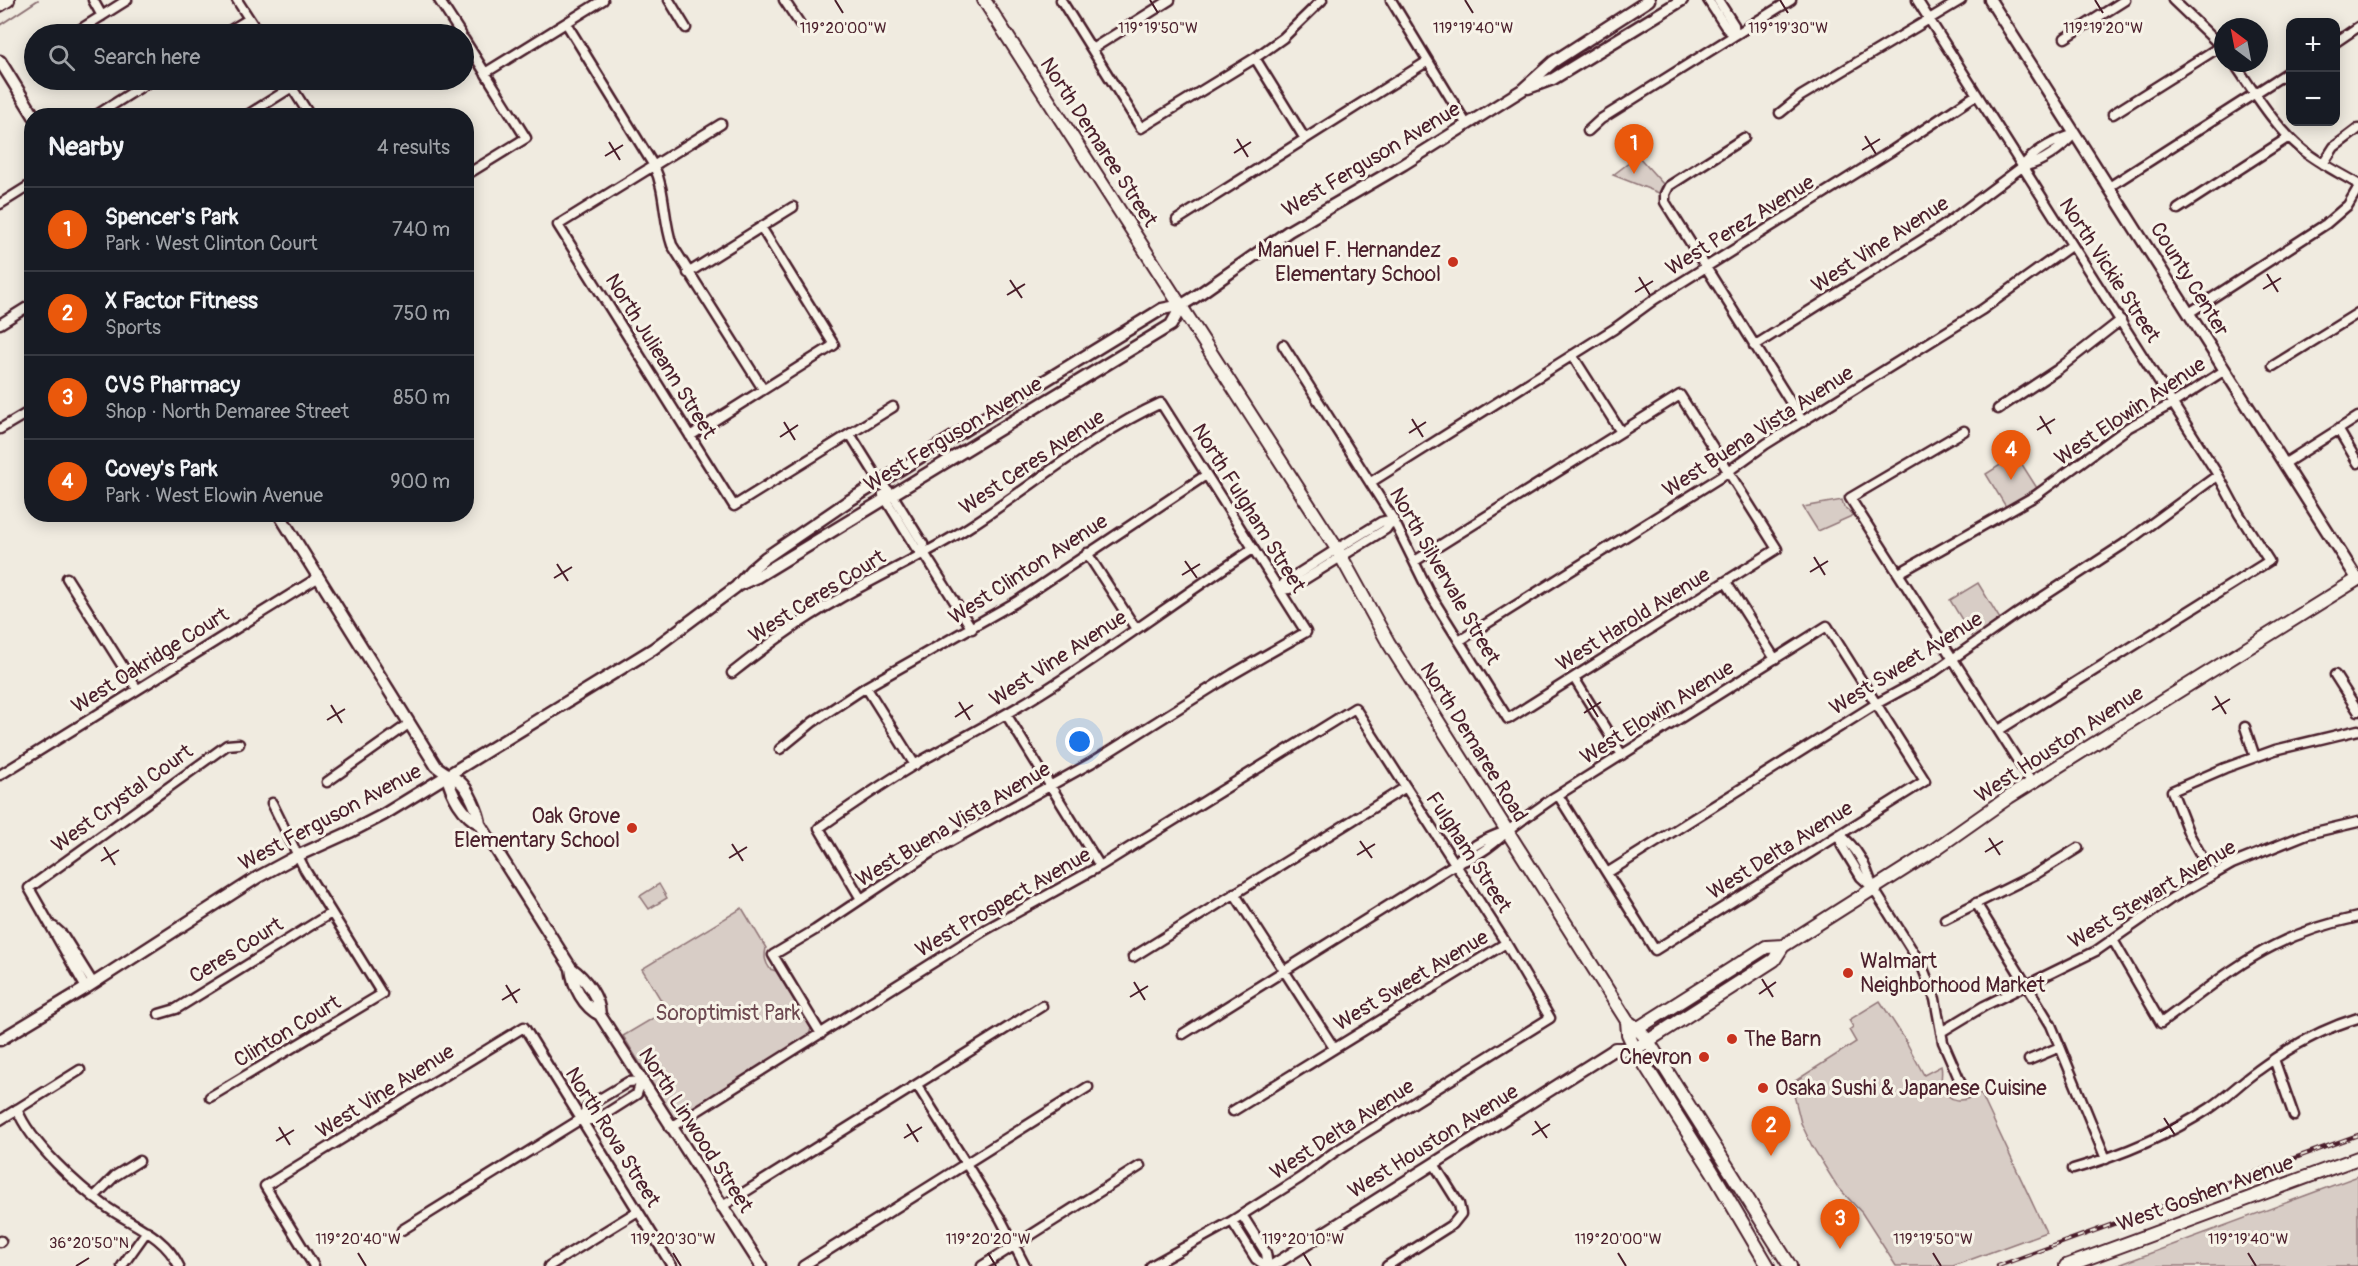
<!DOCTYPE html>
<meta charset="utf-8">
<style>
:root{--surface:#171b24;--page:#20242c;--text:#f1f3f6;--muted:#9ea1a6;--line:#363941;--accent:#ea580c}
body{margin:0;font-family:Pangolin,sans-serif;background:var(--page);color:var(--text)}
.controls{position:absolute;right:18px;top:18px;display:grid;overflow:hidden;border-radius:12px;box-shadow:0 3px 15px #0003}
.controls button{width:54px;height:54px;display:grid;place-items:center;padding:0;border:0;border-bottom:2px solid var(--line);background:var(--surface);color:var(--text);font:30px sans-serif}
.compass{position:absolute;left:2214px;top:18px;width:54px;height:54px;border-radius:50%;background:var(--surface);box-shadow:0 3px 15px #0003;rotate:328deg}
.you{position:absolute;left:1080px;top:742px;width:21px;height:21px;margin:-15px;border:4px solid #fff;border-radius:50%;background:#1a73e8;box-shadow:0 0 0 9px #1a73e833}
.badge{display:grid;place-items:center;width:39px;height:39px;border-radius:50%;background:var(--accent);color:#fff;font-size:20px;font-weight:700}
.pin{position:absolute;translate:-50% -50px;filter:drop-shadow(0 2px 3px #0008)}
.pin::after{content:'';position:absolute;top:32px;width:21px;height:18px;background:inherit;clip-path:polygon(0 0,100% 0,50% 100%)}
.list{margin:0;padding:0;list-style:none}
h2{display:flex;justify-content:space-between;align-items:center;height:78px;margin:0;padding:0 24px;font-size:26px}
h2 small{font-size:20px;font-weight:400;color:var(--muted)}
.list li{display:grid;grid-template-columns:39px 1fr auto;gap:18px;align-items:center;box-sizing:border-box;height:84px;padding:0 24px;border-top:2px solid var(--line)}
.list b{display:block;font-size:22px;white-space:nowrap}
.list p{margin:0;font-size:20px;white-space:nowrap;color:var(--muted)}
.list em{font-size:20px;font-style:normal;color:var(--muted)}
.icon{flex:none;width:33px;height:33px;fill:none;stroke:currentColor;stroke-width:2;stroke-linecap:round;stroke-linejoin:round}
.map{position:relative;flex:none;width:2358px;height:1266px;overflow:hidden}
.search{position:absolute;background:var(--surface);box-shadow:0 3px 15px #0003;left:24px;top:24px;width:450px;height:66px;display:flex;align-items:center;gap:15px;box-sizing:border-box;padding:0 21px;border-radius:33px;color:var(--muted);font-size:22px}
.panel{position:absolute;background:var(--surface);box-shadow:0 3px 15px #0003;left:24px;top:108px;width:450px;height:414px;border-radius:24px}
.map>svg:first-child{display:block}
.green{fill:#d8cdc6;stroke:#917678;stroke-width:1.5}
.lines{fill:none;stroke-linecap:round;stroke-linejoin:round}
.stream{stroke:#8b6f72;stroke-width:2}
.minor-casing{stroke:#4a1f2b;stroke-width:13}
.tertiary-casing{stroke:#4a1f2b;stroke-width:15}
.secondary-casing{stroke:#4a1f2b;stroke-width:16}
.minor{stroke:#f7f3e8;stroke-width:8}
.tertiary{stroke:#f7f3e8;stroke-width:10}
.secondary{stroke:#f7f3e8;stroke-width:12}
.rail-casing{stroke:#4a1f2b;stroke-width:4.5}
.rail{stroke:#f7f3e8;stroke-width:2;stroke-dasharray:7;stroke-linecap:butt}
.ticks{fill:none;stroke:#4a1f2b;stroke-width:2}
.poi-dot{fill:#c8321e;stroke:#f7f3e8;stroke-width:2}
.labels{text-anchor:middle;stroke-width:6;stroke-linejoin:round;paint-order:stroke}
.street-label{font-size:21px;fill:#4a1f2b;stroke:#f7f3e8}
.poi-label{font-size:21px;fill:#4a1f2b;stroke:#f7f3e8;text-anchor:end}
.park-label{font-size:21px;fill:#6e4a52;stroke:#f7f3e8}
.ticks-label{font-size:15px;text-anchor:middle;fill:#4a1f2b;stroke:#f7f3e8;stroke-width:6;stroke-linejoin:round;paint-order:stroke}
</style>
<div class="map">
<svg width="2358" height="1266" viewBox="0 0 2358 1266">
<rect width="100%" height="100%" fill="#f0ebe0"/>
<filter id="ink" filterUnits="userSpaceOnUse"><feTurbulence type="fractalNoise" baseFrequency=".0167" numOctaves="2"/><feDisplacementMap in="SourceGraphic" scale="12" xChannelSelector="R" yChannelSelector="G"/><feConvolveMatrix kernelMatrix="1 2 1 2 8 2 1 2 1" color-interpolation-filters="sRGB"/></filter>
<g filter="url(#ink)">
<path class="green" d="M1638,156L1663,184L1659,193L1613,175Z
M2016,455L2037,488L2006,507L1986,474Z
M1842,500L1844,507L1854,515L1818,531L1803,507Z
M1978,583L2000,619L1973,638L1950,600Z
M659,884L667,898L649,909L640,896Z
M742,908L766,948C764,957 765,962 770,969L776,971L811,1028L809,1036L680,1116L673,1117L623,1036L667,1010L642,969Z
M1880,1001L1904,1038L1924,1075L1941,1066C1943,1073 1940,1079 1942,1086C1947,1103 1966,1104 1977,1092L1981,1094L2046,1232L1953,1266H1896L1862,1213L1837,1186L1812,1146L1801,1123L1793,1091L1789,1085L1856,1042L1849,1030L1853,1027L1849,1020Z
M2358,1176V1266H2116Z"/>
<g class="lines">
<path class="stream" d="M0,25L38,0"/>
<defs>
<path id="minor" d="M93,0L102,16
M237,0L259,34
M439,0L461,34
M669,0L686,28
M784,0L800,24
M1061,0L1141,128L1255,58L1283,38L1322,0
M1391,0L1467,125
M1708,0L1727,29L1735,35
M1718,0L1734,25L1735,35
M1917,0L2218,475L2239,514L2269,561L1999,730
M2173,0L2223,48
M566,23L654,166C666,192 663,219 672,245L763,389
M73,34L127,0
M224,34L249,19
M2065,38L2125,0
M464,39L526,138L466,175
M2336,42L2358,27
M1092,49L1170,0
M1255,58L1305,139
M2234,63C2255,93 2274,126 2303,150C2320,164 2340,173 2358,184
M485,73L603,0
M287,80L310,116
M1780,113L1801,96L1961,0
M2113,114L2221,46
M95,116L152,80
M246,116L292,87
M721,124L558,225L734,506L893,407
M1588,131L1601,119L1791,0
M1744,138L1669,186L1665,194V202L1803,422
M2323,164L2334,147L2358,129
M2022,167C2042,163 2061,149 2074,134
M2109,187L2290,71
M0,204L32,184
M2178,209L2289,137
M1177,220L1428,61
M688,273L793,207
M2189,313L2326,224L2348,205L2358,188
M0,324L32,304
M1283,345L1393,519L1431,596L1508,719L1777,549L1680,395L1415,561
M1754,346L1942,227L2022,167C2034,151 2056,140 2075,134
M1572,355L1621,432
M2273,366L2358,313
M1998,409L2057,370L2121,320
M0,429L32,410
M2338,429L2358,463
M1964,431L1850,498L2032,783
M850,434L880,482L892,494L923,544L924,553L972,629
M690,436L834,345L761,227
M2284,464L2358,417
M1371,482L1614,329L1655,299L1893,150L1976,95
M883,495L916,548L924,553
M1087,553L1136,629
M1899,573L2035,496L2129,427L2172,404L2225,370
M67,578L137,689
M1726,582L1775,659
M1279,590L1289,589L1386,529L1393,519
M1279,590L1285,582L1337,549L1381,522L1393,519
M1459,641L1719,478L1766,444L1983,309L2072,245
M732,673C765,647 799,621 837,600C880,575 927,554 969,527C1033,486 1091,435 1161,403L1306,632L1233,674L1091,763L933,851L815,930L773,955L821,1034
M2335,675L2358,711
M1574,678L1622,755
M866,687L915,765
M1006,714L1100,866
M2245,727L2255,757
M780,749L813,722L866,687L1016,602L1206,475
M0,775L319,577
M327,782L410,723
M1840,835L1842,846L1861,877L1873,888L1922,966L1935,999L1943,1042L1960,1081
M1840,835C1856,846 1867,867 1872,886
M1456,863C1467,848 1486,838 1504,832
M1607,873L1876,704L1931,674L2015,615L2124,544L2218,475
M2212,875L2189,834L2172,791L2225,768L2275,750L2358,730
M1234,893L1334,1048
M861,899L819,828C850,806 881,785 914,765C956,741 1000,719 1041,693C1113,648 1181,596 1253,549
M1976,903L2051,1025L2106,1159
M1945,919L2036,874L2078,848
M54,927L63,935L93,983
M2113,940L2161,1023C2198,996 2234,965 2275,945C2301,932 2330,923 2358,917
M1133,957L1406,787
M86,988L29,888L227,745L239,744
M159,1014L176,1009L331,913
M1941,1032L1984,1006L2096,951L2172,898L2232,864L2307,834L2358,822
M1183,1034L1455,864C1476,858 1491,846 1507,832C1521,820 1538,809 1553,798L1558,795L1827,626L1925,781L1655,950L1558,795
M2274,1059L2294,1116
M2029,1060L2060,1047
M917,1085L1000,1218L1025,1266
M210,1097L382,994L305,870L272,803
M17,1109C30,1143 79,1187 108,1208C134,1226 164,1235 179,1266
M1233,1111L1506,943
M0,1120L80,1070
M670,1128L985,930L1100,866L1355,708L1506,943L1550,1018L1333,1153L1300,1178L1232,1221L1151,1266
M2073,1169C2122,1155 2167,1136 2210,1108C2227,1097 2241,1082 2257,1071C2288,1048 2321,1029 2358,1018
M94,1197L115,1176L139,1161
M721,1207L1042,1006
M1242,1215L1266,1253L1268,1266
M1232,1221L1256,1259L1266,1266
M402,1230L581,1119L588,1106L628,1082L641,1081L637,1094L596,1120L581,1119
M0,1242L1,1241
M122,1266L147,1231
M314,1266L265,1186L524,1027L672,1266
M549,1266L638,1211
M803,1266L1088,1087
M982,1266L1140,1166
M1387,1266L1453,1224L1461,1214L1459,1204L1434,1164"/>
<path id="tertiary" d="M1990,0L2358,580
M0,61L34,116
M1528,88L1553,79L1682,0
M279,514L436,766C444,773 452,776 460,782C468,788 479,813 480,824L571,968C586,979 599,997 600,1015L761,1266
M739,585L757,577L1171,325L1182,305
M447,776C451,794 463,816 480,824
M571,968C573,987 584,1007 600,1015
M0,1040L86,988L258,877L297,856L350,832L383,815L653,649L736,587L751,570L765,558L847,502L1162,309L1182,305L1195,297L1289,231L1404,164L1522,90L1553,62L1649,0
M1272,1266L1615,1049"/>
<path id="secondary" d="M984,0L1337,549L1388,642L1627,1021L1628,1034L1635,1049L1712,1171L1768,1266
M0,5L8,0
M1627,1021L1638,1029L1648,1041L1790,1266
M1632,1032L1766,947L1783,946
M1615,1049H1635L1648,1041L1774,960L1783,946L1931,852L2009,797L2358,579
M2066,1266L2358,1158"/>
</defs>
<use href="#minor" class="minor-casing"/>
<use href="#tertiary" class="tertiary-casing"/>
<use href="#secondary" class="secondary-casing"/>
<use href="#minor" class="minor"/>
<use href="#tertiary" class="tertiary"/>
<use href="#secondary" class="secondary"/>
<defs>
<path id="rail" d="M1998,1266L2358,1135"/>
</defs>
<use href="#rail" class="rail-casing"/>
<use href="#rail" class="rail"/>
</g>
</g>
<path class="ticks" d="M835,0L843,13M1150,0L1158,13M1465,0L1473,13M1780,0L1788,13M2095,0L2103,13M1865,136L1876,154M1237,139L1248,157M609,142L620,160M1862,150L1880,139M1234,153L1251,142M605,156L623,145M2267,274L2278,292M1639,277L1650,295M1010,280L1022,298M2263,289L2281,278M1635,292L1653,281M1007,295L1025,284M2040,416L2051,434M1412,419L1423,437M784,422L795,440M2037,430L2055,419M1409,433L1426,422M780,437L798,425M1814,557L1825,575M1185,561L1197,578M557,564L568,581M1810,572L1828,561M1182,575L1200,564M554,578L572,567M2215,696L2226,714M1587,699L1598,717M959,702L970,720M331,705L342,723M2212,710L2230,699M1584,713L1601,702M955,717L973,705M327,720L345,709M1989,838L2000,855M1360,841L1372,858M732,844L743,861M104,847L115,865M1985,852L2003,841M1357,855L1375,844M729,858L747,847M101,861L119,850M1762,979L1773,997M1134,982L1145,1000M506,985L517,1003M1759,994L1776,982M1130,997L1148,986M502,1000L520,989M2164,1118L2175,1135M1535,1121L1547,1138M907,1124L918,1142M279,1127L290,1145M2160,1132L2178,1121M1532,1135L1550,1124M904,1138L922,1127M276,1141L294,1130M358,1253L366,1266M673,1253L681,1266M988,1253L996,1266M1303,1253L1311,1266M1618,1253L1626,1266M1933,1253L1941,1266M2248,1253L2256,1266M76,1266L89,1258"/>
<g class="poi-dot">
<circle cx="1453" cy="262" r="6"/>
<circle cx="632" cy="828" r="6"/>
<circle cx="1848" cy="973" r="6"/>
<circle cx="1732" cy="1039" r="6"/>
<circle cx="1704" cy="1057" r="6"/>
<circle cx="1763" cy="1088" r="6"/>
</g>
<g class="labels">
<g class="street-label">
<text transform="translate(1099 142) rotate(57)" y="7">North Demaree Street</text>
<text transform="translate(1371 159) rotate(-31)" y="7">West Ferguson Avenue</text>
<text transform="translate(1740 225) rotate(-32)" y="7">West Perez Avenue</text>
<text transform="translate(1880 244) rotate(-33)" y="7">West Vine Avenue</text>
<text transform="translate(2110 270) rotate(57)" y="7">North Vickie Street</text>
<text transform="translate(2190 279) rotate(58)" y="7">County Center</text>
<text transform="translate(661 356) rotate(58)" y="7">North Julieann Street</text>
<text transform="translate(2130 411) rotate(-34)" y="7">West Elowin Avenue</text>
<text transform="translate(1758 431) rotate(-33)" y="7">West Buena Vista Avenue</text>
<text transform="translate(953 434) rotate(-31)" y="7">West Ferguson Avenue</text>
<text transform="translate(1032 462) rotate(-34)" y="7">West Ceres Avenue</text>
<text transform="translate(1249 508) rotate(58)" y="7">North Fulgham Street</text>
<text transform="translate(1028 569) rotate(-33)" y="7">West Clinton Avenue</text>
<text transform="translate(1445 576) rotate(60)" y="7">North Silvervale Street</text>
<text transform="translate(817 596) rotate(-32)" y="7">West Ceres Court</text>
<text transform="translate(1633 619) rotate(-32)" y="7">West Harold Avenue</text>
<text transform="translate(1058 658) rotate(-33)" y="7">West Vine Avenue</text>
<text transform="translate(150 660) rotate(-32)" y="7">West Oakridge Court</text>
<text transform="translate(1906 663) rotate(-32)" y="7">West Sweet Avenue</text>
<text transform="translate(1657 712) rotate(-32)" y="7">West Elowin Avenue</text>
<text transform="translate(1474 742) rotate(58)" y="7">North Demaree Road</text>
<text transform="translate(2059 744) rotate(-33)" y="7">West Houston Avenue</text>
<text transform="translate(122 798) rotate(-36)" y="7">West Crystal Court</text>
<text transform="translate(330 817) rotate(-28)" y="7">West Ferguson Avenue</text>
<text transform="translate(953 824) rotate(-31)" y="7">West Buena Vista Avenue</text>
<text transform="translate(1780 850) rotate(-32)" y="7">West Delta Avenue</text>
<text transform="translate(1469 852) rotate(57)" y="7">Fulgham Street</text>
<text transform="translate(2152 894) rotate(-31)" y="7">West Stewart Avenue</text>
<text transform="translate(1003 902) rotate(-30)" y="7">West Prospect Avenue</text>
<text transform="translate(236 950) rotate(-32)" y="7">Ceres Court</text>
<text transform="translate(1411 980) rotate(-31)" y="7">West Sweet Avenue</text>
<text transform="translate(287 1031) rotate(-31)" y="7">Clinton Court</text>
<text transform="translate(385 1091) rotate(-32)" y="7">West Vine Avenue</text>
<text transform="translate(1342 1129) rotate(-33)" y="7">West Delta Avenue</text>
<text transform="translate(696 1130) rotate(57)" y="7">North Linwood Street</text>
<text transform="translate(613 1137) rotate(58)" y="7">North Rova Street</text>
<text transform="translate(1433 1141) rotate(-32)" y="7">West Houston Avenue</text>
<text transform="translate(2205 1193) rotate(-20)" y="7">West Goshen Avenue</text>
</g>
<g class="poi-label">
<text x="1441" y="257">Manuel F. Hernandez<tspan x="1441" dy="24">Elementary School</tspan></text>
<text x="620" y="823">Oak Grove<tspan x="620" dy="24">Elementary School</tspan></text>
<text x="1860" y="968" text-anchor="start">Walmart<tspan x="1860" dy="24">Neighborhood Market</tspan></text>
<text x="1744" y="1046" text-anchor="start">The Barn</text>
<text x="1692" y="1064">Chevron</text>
<text x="1775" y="1095" text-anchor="start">Osaka Sushi &amp; Japanese Cuisine</text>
</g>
<g class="park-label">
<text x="728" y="1020">Soroptimist Park</text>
</g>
</g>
<g class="ticks-label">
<text x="843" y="33">119°20'00"W</text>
<text x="1158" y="33">119°19'50"W</text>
<text x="1473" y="33">119°19'40"W</text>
<text x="1788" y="33">119°19'30"W</text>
<text x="2103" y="33">119°19'20"W</text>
<text x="358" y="1244">119°20'40"W</text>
<text x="673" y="1244">119°20'30"W</text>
<text x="988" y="1244">119°20'20"W</text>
<text x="1303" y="1244">119°20'10"W</text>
<text x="1618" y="1244">119°20'00"W</text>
<text x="1933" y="1244">119°19'50"W</text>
<text x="2248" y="1244">119°19'40"W</text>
<text x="89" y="1248">36°20'50"N</text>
</g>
</svg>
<div class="controls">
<button>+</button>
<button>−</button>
</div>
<svg class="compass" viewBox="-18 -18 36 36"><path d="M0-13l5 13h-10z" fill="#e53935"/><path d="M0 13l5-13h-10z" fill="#9ea1a6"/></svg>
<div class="you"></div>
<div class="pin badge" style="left:1634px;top:174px">1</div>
<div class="pin badge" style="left:1771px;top:1156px">2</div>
<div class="pin badge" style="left:1840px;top:1249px">3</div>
<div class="pin badge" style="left:2011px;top:480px">4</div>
<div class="search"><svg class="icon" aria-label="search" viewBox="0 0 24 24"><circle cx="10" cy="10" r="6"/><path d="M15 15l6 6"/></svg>Search here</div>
<section class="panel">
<h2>Nearby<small>4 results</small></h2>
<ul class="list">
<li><span class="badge">1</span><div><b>Spencer's Park</b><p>Park · West Clinton Court</p></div><em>740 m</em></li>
<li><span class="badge">2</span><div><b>X Factor Fitness</b><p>Sports</p></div><em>750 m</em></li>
<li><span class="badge">3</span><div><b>CVS Pharmacy</b><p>Shop · North Demaree Street</p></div><em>850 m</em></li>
<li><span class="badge">4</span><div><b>Covey's Park</b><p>Park · West Elowin Avenue</p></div><em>900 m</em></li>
</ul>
</section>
</div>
